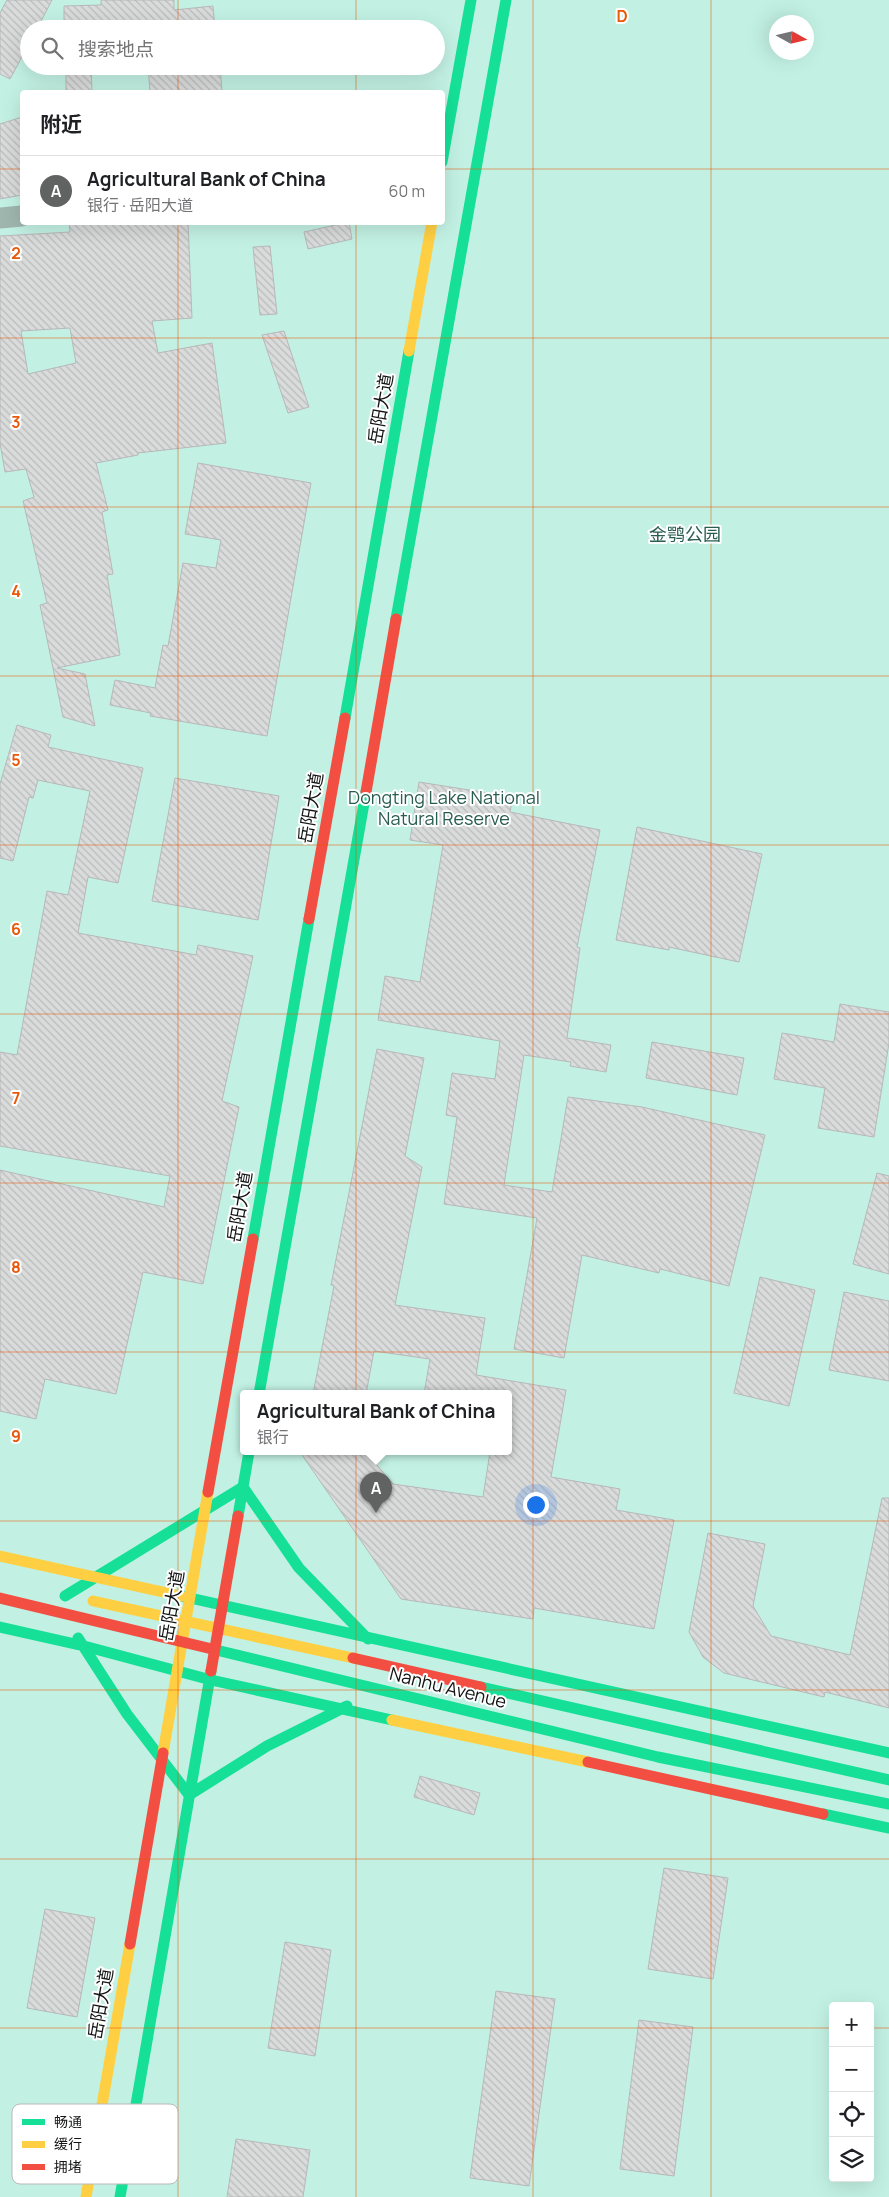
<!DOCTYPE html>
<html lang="zh">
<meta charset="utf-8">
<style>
:root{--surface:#fff;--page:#f6f6f6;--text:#202124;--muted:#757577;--line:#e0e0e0;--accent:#616362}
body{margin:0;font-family:Manrope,"Noto Sans SC",sans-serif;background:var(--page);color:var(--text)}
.controls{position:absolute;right:15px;bottom:15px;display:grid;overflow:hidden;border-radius:5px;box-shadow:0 5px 20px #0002}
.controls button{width:45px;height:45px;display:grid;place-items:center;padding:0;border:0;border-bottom:1px solid var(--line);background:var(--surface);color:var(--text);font:25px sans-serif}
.compass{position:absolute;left:769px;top:15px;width:45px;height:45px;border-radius:50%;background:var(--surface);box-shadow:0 5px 20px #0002;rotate:98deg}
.you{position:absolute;left:535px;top:1504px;width:18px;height:18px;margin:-12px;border:4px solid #fff;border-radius:50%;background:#1a73e8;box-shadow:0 0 0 8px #1a73e833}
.badge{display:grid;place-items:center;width:32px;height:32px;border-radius:50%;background:var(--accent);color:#fff;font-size:16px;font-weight:700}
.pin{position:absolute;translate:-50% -41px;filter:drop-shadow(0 1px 2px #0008)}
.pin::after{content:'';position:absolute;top:26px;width:18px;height:15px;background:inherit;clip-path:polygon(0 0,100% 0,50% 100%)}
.popup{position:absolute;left:240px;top:1390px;width:272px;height:65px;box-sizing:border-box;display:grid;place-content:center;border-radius:5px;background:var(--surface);filter:drop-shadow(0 1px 4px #0005);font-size:16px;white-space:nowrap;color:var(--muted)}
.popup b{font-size:19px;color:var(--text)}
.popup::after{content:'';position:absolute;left:50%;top:100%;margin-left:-10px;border:10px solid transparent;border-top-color:var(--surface)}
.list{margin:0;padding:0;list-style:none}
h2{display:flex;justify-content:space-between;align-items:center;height:65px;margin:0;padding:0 20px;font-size:21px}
h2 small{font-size:16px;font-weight:400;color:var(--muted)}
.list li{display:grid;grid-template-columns:32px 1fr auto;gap:15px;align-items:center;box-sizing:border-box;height:70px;padding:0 20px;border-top:1px solid var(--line)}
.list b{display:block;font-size:19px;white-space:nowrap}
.list p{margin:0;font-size:16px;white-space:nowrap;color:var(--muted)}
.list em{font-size:16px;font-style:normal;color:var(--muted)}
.icon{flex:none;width:28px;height:28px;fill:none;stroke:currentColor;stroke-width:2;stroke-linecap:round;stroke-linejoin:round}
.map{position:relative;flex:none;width:889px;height:2197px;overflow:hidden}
.search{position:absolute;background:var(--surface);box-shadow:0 5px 20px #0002;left:20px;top:20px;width:425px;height:55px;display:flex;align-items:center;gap:12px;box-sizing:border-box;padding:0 18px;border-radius:28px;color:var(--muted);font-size:19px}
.panel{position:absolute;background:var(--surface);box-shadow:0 5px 20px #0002;left:20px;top:90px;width:425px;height:135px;border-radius:5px}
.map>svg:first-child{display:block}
.park{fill:#c2f1e3;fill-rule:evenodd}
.building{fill:url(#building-back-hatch);stroke:#b7b8b9;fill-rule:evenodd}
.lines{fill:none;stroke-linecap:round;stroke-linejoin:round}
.street{stroke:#9fb6af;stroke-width:21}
.fast{stroke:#16e098;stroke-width:11}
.slow{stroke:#ffcf43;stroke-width:11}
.jam{stroke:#f24e42;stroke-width:11}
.grid{fill:none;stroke:#e8590c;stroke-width:1;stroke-opacity:0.55}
.labels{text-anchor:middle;stroke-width:4;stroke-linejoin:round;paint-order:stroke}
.street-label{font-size:18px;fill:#131514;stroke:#fff}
.park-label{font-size:18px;fill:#295d50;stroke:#fff}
.key{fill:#fff;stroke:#b8b9b8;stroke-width:1}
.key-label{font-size:14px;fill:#131514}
.grid-label{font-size:16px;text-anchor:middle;font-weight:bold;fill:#e8590c;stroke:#fff;stroke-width:4;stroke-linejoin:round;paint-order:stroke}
</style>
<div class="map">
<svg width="889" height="2197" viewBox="0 0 889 2197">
<defs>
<pattern id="building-back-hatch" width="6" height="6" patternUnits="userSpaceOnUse" patternTransform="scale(1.25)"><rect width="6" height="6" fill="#dadbdb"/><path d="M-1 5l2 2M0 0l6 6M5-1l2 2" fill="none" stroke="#babbbb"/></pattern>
</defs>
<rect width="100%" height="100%" fill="#f1f5f3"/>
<path class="park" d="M0,0H889V2197H0ZM776,22H806V52H776ZM29,29H436V66H29ZM22,92H442V222H22ZM244,1394H508V1452H244ZM833,2006H870V2178H833Z"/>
<path class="building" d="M7,0H52L37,29H29V44L10,79L0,74V13Z
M101,0H174V10L213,6L215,29H64V6L101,5Z
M66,66H91L92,92H66Z
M148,66H220L222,92H150Z
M22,117V195L0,199V124Z
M69,222H188L192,318L152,321L158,353L212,343L226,443L138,453V455L96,463L108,510L102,512L113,574L107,575L120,655L57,668L85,674L95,726L63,717L40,605L47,603L23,501L34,497L26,469L5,472L0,443V236L70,232ZM70,328L76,363L28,374L21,331Z
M349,222L352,239L308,249L304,232Z
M270,246L277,314L260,315L253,247Z
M284,331L309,407L288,413L262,335Z
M198,463L311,483L267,736L150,716L151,713L110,705L115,680L155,688L163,645L168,646L183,563L216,568L221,540L185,534Z
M17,725L51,735L48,747L143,768L118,883L88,877L78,933L196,955L198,945L253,956L222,1101L239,1107L203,1284L143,1272L116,1394L45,1379L36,1419L0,1411V1170L164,1207L170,1176L0,1146V1052L17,1055L47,891L68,895L90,791L38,780L33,798L29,797L13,861L0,858V784Z
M175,778L279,796L258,920L152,901Z
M419,782L513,797L510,812L600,830L577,947L580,948L567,1038L611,1045L606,1072L570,1066L571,1062L524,1055L504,1185L552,1192L568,1097L642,1107L765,1135L729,1286L660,1269L659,1273L582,1255L564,1358L514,1349L537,1218L444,1204L457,1117L446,1115L452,1073L495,1079L500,1041L378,1020L385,976L420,982L443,845L410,840Z
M637,827L762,854L739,962L669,947V950L616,940Z
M840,1004L889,1012V1043L874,1137L818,1128L825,1088L774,1079L782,1033L834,1042Z
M652,1042L744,1058L737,1095L646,1078Z
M377,1049L424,1058L405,1156L422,1167L395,1305L485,1318L476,1375L566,1390L551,1477L620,1489L616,1510L674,1520L654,1629L534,1608L533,1619L401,1599L300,1452H366L393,1484L483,1497L490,1452H508V1394H424L430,1359L374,1351L366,1394H313L334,1286L331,1285Z
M877,1173L889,1176V1274L853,1264Z
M760,1277L815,1290L789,1406L734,1393Z
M844,1292L889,1301V1381L829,1370Z
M882,1498H889V1708L825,1692L824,1697L724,1673L703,1657L689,1632L708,1533L765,1544L753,1606L771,1636L850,1655Z
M420,1776L480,1793L474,1815L414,1797Z
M664,1868L728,1878L713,1979L648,1969Z
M45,1909L95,1918L77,2017L27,2008Z
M285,1942L331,1950L315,2056L268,2048Z
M496,1991L555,1999L529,2186L470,2178Z
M639,2020L693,2027L674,2176L620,2169Z
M236,2139L310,2150L303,2197H227Z"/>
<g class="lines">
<path class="street" d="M0,218L22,216"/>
<path class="fast" d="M442,162L471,0
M396,619L506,0
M345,718L409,351
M253,1239L309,919
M259,1394L366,792
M238,1516L249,1452
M65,1596L243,1487L299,1568L368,1639
M181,1596L889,1753
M0,1627L84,1646L211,1680L392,1720
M78,1638L127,1714L189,1795L267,1746L347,1706
M212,1649L658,1757L889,1804
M481,1687L889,1780
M823,1814L889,1828
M120,2197L211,1671"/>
<path class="slow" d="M409,351L432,222
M0,1556L181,1596
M93,1601L353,1658
M392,1720L588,1762
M163,1753L208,1492
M86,2197L130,1944"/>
<path class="jam" d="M366,792L396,619
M309,919L345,718
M208,1492L253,1239
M0,1598L212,1649
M353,1658L481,1687
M211,1671L238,1516
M588,1762L823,1814
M130,1944L163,1753"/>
</g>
<path class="grid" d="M178,0V29M356,0V29M533,0V2197M711,0V2197M178,66V92M356,66V92M0,169H22M442,169H889M178,222V2197M356,222V2197M0,338H889M0,507H889M0,676H889M0,845H889M0,1014H889M0,1183H889M0,1352H889M0,1521H889M0,1690H889M0,1859H889M0,2028H833M870,2028H889"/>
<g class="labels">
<g class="street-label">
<text transform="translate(381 409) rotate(-80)" y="6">岳阳大道</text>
<text transform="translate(311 808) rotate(-80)" y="6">岳阳大道</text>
<text transform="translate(240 1207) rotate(-80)" y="6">岳阳大道</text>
<text transform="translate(172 1606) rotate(-80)" y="6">岳阳大道</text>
<text transform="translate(448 1688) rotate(14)" y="6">Nanhu Avenue</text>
<text transform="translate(101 2004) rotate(-80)" y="6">岳阳大道</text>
</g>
<g class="park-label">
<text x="685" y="541">金鹗公园</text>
<text x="444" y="804">Dongting Lake National<tspan x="444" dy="21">Natural Reserve</tspan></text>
</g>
</g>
<rect x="12" y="2104" width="166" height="80" rx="8" class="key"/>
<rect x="22" y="2119" width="23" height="6" fill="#16e098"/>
<rect x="22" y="2141" width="23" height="7" fill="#ffcf43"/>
<rect x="22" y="2164" width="23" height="6" fill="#f24e42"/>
<g class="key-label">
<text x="54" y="2127">畅通</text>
<text x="54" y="2149">缓行</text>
<text x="54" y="2172">拥堵</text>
</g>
<g class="grid-label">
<text x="622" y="22">D</text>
<text x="16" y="259">2</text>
<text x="16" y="428">3</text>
<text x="16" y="597">4</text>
<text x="16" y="766">5</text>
<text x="16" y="935">6</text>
<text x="16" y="1104">7</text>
<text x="16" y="1273">8</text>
<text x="16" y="1442">9</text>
</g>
</svg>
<div class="controls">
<button>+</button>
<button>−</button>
<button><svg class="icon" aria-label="locate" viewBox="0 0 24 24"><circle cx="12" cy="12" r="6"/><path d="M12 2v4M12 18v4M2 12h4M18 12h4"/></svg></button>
<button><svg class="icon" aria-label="layers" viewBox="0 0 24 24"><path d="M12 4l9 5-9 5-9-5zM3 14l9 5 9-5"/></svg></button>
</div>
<svg class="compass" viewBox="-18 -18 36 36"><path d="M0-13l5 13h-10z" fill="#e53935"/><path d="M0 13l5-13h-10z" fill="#757577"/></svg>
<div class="you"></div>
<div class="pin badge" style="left:376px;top:1513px">A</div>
<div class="popup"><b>Agricultural Bank of China</b>银行</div>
<div class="search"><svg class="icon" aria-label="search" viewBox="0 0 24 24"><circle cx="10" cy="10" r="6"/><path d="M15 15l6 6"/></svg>搜索地点</div>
<section class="panel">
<h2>附近<small></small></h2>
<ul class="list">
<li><span class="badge">A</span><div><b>Agricultural Bank of China</b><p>银行 · 岳阳大道</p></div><em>60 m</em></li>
</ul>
</section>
</div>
